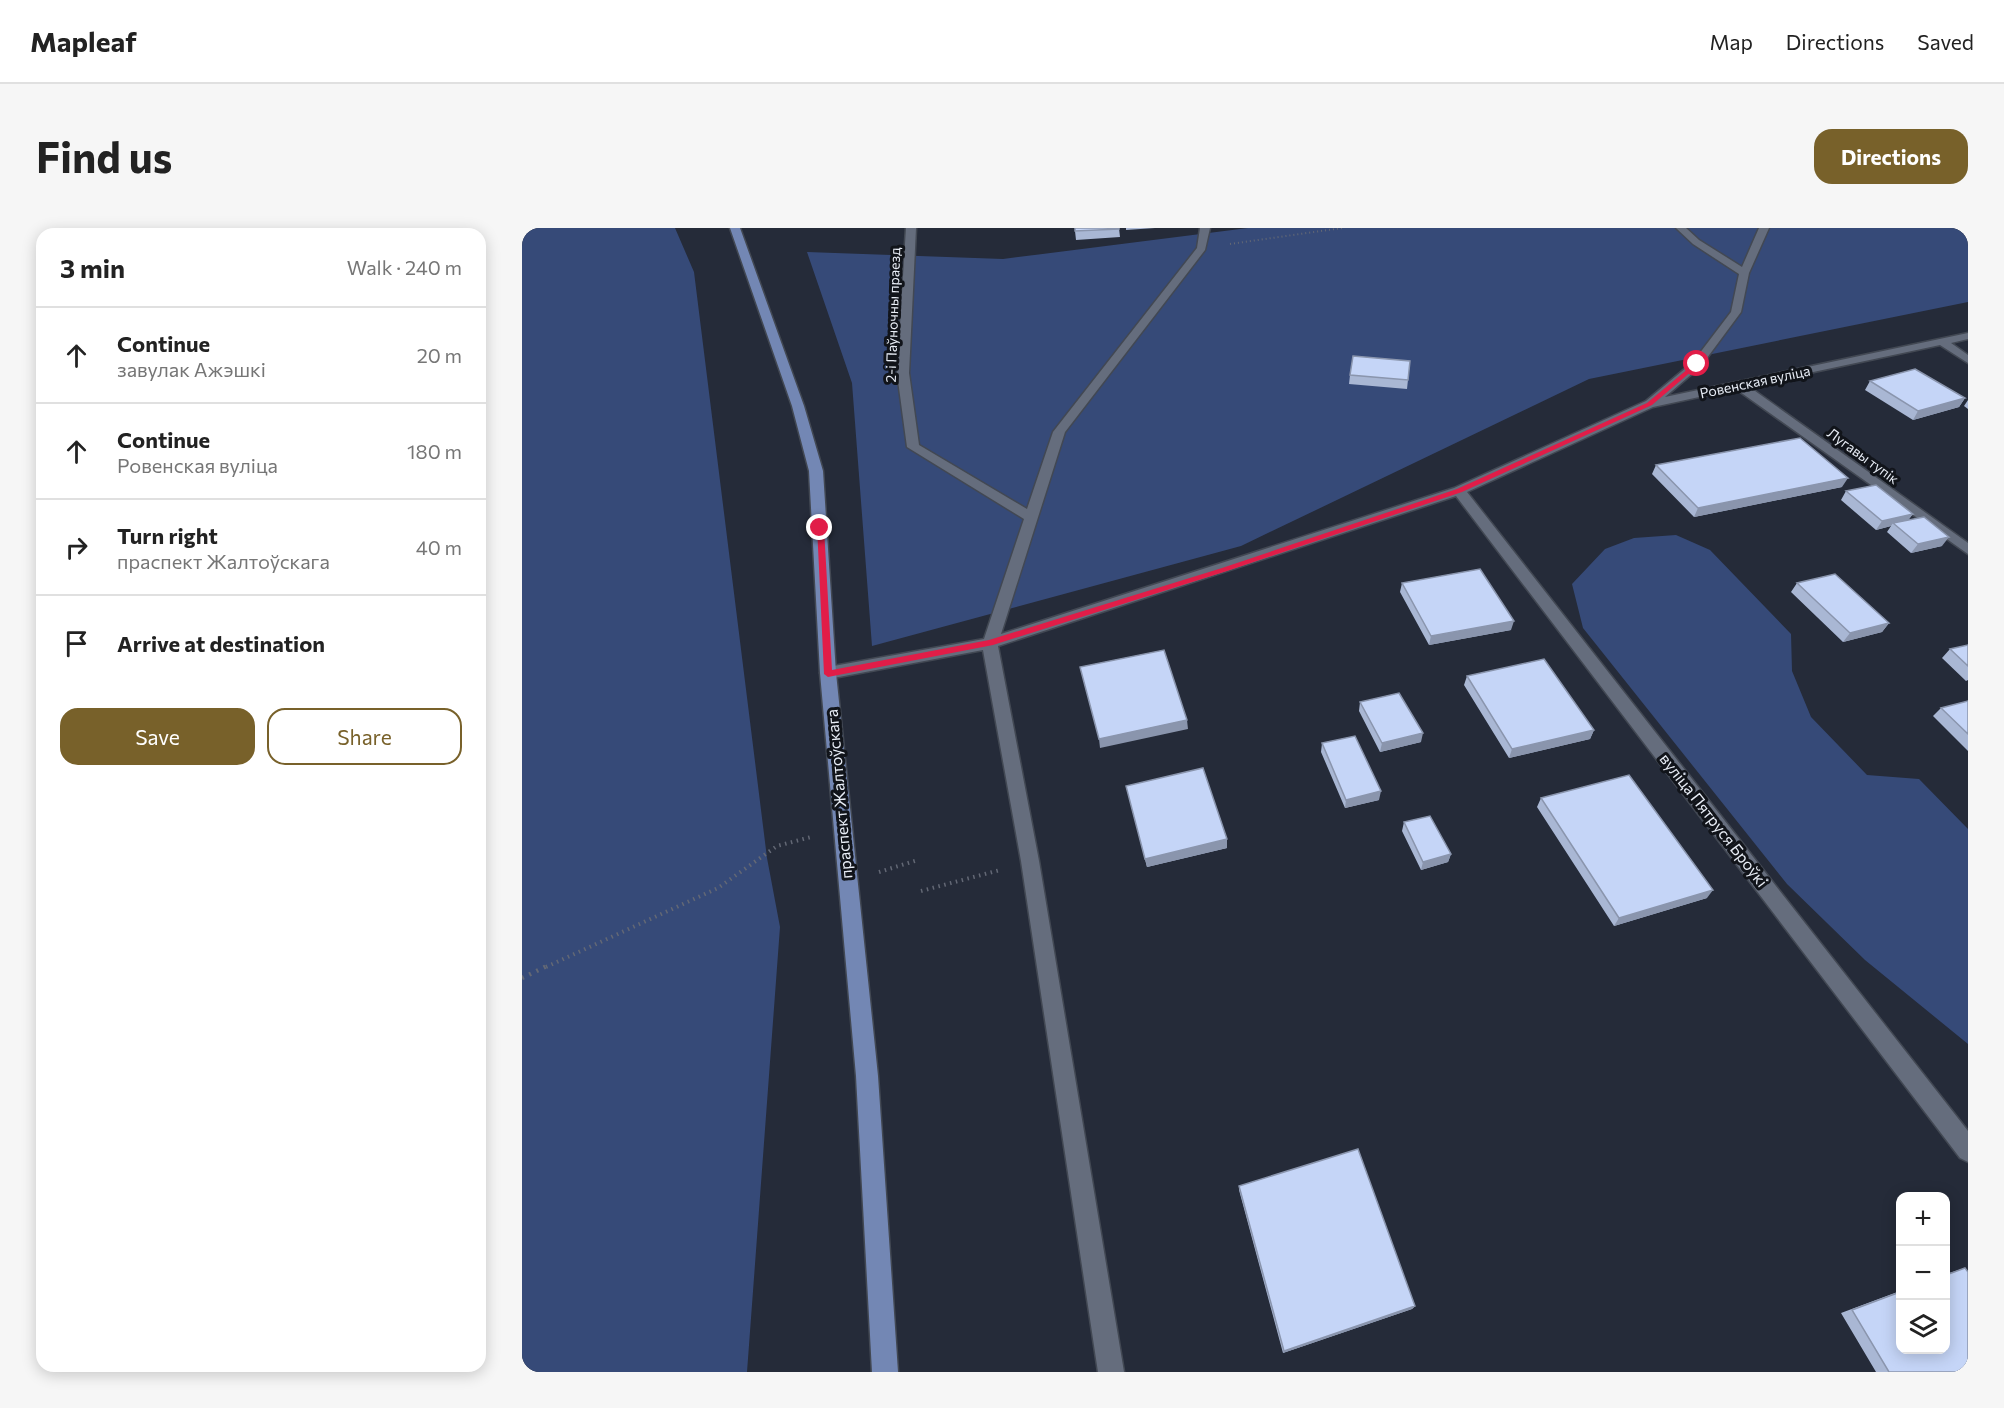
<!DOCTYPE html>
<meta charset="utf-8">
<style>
:root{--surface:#fff;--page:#f6f6f6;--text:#222;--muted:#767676;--line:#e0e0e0;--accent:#78612a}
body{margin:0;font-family:Commissioner,sans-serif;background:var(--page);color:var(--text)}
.controls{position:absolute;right:18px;bottom:18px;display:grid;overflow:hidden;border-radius:12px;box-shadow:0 3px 15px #0003}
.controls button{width:54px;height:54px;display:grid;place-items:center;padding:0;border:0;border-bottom:2px solid var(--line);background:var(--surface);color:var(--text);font:30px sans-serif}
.stop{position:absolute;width:18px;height:18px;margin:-14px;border:4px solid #e11d48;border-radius:50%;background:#fff}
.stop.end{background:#e11d48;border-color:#fff;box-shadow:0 2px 6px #0008}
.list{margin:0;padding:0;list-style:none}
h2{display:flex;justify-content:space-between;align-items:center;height:78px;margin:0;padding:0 24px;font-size:26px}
h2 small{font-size:20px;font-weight:400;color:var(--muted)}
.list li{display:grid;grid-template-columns:39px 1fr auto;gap:18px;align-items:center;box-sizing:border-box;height:96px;padding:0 24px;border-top:2px solid var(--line)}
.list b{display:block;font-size:22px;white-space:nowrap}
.list p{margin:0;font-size:20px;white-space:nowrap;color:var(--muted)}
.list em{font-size:20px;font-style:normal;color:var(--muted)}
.actions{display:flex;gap:12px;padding:18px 24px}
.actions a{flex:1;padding:14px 0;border:2px solid var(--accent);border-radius:18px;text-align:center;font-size:21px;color:var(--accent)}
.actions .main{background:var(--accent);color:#fff}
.icon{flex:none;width:33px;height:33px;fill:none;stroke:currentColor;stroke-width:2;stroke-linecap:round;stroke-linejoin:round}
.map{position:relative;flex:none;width:1446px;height:1144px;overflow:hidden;border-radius:18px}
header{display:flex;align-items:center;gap:36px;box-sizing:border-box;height:84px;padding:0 30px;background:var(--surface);border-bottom:2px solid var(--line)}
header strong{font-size:28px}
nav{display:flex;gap:33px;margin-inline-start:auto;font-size:21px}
.intro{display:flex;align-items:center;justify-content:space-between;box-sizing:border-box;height:144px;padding:0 36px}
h1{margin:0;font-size:42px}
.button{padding:15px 27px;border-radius:18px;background:var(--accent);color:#fff;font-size:21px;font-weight:700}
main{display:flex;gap:36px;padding:0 36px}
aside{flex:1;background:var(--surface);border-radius:18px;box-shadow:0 3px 15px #0003}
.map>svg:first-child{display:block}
.green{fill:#364a78}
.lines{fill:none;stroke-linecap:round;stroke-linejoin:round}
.minor-casing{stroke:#424853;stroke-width:3}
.major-casing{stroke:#424853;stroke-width:3}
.path-far2{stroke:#636875;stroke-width:2;stroke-dasharray:1 3;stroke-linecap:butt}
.path-far1{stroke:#636875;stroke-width:4;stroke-dasharray:1.5 4.5;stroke-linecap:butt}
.path{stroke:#636875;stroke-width:4.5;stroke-dasharray:2 6;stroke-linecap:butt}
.minor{fill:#656d7d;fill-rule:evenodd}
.major{fill:#7387b4;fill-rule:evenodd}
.wall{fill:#a9b7d4}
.shaded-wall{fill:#8a95ad}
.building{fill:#c5d5f7;stroke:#8a95ad;stroke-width:1.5}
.route{fill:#e11d48}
.labels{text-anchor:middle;stroke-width:6;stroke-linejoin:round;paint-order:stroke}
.far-street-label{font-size:14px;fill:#e8edf6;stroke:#11141a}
.street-label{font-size:16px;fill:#e8edf6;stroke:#11141a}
</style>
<header>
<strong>Mapleaf</strong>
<nav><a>Map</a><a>Directions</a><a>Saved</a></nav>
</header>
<div class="intro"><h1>Find us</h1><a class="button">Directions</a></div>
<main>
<aside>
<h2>3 min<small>Walk · 240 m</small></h2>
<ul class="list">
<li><svg class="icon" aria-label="ahead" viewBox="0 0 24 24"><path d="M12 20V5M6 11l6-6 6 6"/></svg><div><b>Continue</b><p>завулак Ажэшкі</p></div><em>20 m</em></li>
<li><svg class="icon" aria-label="ahead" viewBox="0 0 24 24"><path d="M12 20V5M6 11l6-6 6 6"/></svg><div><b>Continue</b><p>Ровенская вуліца</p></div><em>180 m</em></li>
<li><svg class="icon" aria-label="right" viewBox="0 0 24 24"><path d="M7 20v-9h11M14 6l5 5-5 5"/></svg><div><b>Turn right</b><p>праспект Жалтоўскага</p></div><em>40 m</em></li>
<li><svg class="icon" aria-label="arrive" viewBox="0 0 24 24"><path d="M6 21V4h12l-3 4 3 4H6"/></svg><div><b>Arrive at destination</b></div></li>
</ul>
<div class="actions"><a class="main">Save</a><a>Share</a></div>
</aside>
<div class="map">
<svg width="1446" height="1144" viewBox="0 0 1446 1144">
<rect width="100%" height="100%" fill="#252b39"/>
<path class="green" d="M0,0H153L172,44L245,630L258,699L225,1144H0Z
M726,0H1446V74L1067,151L719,318L350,418L330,155L285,24L481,31Z
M1154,307L1188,322L1269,406L1270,443L1289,489L1345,547L1397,551L1446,601V816L1343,732L1265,656L1061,400L1050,356L1083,321L1112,310Z"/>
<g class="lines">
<defs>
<path id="minor" d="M384,0H394L387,145L397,217L505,281L531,204L675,20L678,0H688L683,22L543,204L479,406L932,260L1124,173L1171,134L1209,84L1217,46L1171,16L1154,0H1164L1177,12L1220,39L1237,0H1247L1227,45L1219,84L1179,138L1143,169L1446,105V111L1429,115L1446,127V135L1418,117L1226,158L1446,315V326L1214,161L1131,179L945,264L1446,903V934L1438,930L934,268L476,418L517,633L602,1144H576L499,633L461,422L306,451L298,445L306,439L462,411L502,291L385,219L375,145Z"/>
<path id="major" d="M208,0H218L282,178L301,243L314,445L356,848L376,1144H350L334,848L298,445L287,243L270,178Z"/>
</defs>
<use href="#minor" class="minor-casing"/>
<use href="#major" class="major-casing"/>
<path class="path-far2" d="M708,16L820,0"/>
<path class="path-far1" d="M357,644L396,632
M399,663L478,642
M24,739L196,660L255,618L289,609"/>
<path class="path" d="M0,750L27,737"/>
<use href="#minor" class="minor"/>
<use href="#major" class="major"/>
</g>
<path class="wall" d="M597,0L598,9L554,12L553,3Z
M604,0H633L604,2Z
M888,133L885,161L827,156L828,147Z
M1348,153L1443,170L1437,179L1391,192L1343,162Z
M1446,172V181L1442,178Z
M1134,237L1320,259L1172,289L1130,246Z
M1324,263L1391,286L1386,292L1420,318L1389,325L1365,304L1369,298L1354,302L1319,272Z
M880,355L989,402L907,417L878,364Z
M1275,355L1367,395L1360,404L1321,414L1269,364Z
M1446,417V452L1444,453L1420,430L1428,421Z
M945,448L1072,502L1068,511L987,530L942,457Z
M1446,473V523L1411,488L1419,480Z
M838,474L899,514L858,524L837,483Z
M800,515L857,572L823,580L799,524Z
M604,558L705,611V620L625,639Z
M1019,570L1185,670L1092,698L1015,579Z
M882,594L929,626L926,634L899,642L880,603Z
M717,958L893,1078L890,1081L761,1125L717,962Z
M1443,1040L1446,1144H1354L1319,1085L1378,1063V1122H1424V1046Z"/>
<path class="shaded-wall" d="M1443,170L1437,179L1391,192L1396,183Z
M1326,250L1320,259L1172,289L1176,280Z
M1391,286L1384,295H1371L1369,298L1354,302L1360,293Z
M1427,309L1420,318L1389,325L1396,316Z
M992,393L989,402L907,417L909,408Z
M1367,395L1360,404L1321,414L1328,405Z
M665,492L666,501L578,520L577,511Z
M1072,502L1068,511L987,530L990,521Z
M901,505L899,514L858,524L860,515Z
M859,563L857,572L823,580L824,572Z
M705,611V620L625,639L623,631Z
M929,626L926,634L899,642L901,634Z
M1191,662L1185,670L1092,698L1097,690Z
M893,1078L890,1081L761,1125L762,1123Z"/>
<path class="building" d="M553,0H597V1L553,3Z
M831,128L888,133L886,152L828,147Z
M1393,141L1443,170L1396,183L1348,153Z
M1278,210L1326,250L1176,280L1134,237Z
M1354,257L1391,286L1360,293L1324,263Z
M1402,289L1427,309L1396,316L1371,295Z
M958,341L992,393L909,408L880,355Z
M1313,346L1367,395L1328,405L1275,355Z
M1446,417V438L1428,421Z
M642,422L665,492L577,511L558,439Z
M1022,431L1072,502L990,521L945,448Z
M877,465L901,505L860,515L838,474Z
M1446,473V506L1419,480Z
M833,508L859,563L824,572L800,515Z
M681,540L705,611L623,631L604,558Z
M1107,547L1191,662L1097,690L1019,570Z
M908,588L929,626L901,634L882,594Z
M836,921L893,1078L762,1123L717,958Z
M1443,1040L1446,1044V1144H1367L1330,1082L1378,1064V1122H1424V1047Z"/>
<path class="route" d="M1173,135L1178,136L1130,177L940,264L705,343L471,417L306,449L302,446L295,298L302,300L310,442L467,412L700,340L935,261L1125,175Z"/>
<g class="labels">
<g class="far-street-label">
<text transform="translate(371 87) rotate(-88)" y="5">2-і Паўночны праезд</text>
<text transform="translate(1233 154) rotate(-12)" y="5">Ровенская вуліца</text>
<text transform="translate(1341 228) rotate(36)" y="5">Лугавы тупік</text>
</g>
<g class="street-label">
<text transform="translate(317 566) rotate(-95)" y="6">праспект Жалтоўскага</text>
<text transform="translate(1192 592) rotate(52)" y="6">вуліца Пятруся Броўкі</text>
</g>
</g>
</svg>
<div class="controls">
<button>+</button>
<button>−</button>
<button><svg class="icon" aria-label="layers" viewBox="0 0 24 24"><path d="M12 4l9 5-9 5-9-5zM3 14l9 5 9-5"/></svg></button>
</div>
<div class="stop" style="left:1175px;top:136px"></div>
<div class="stop end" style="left:298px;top:300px"></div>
</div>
</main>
